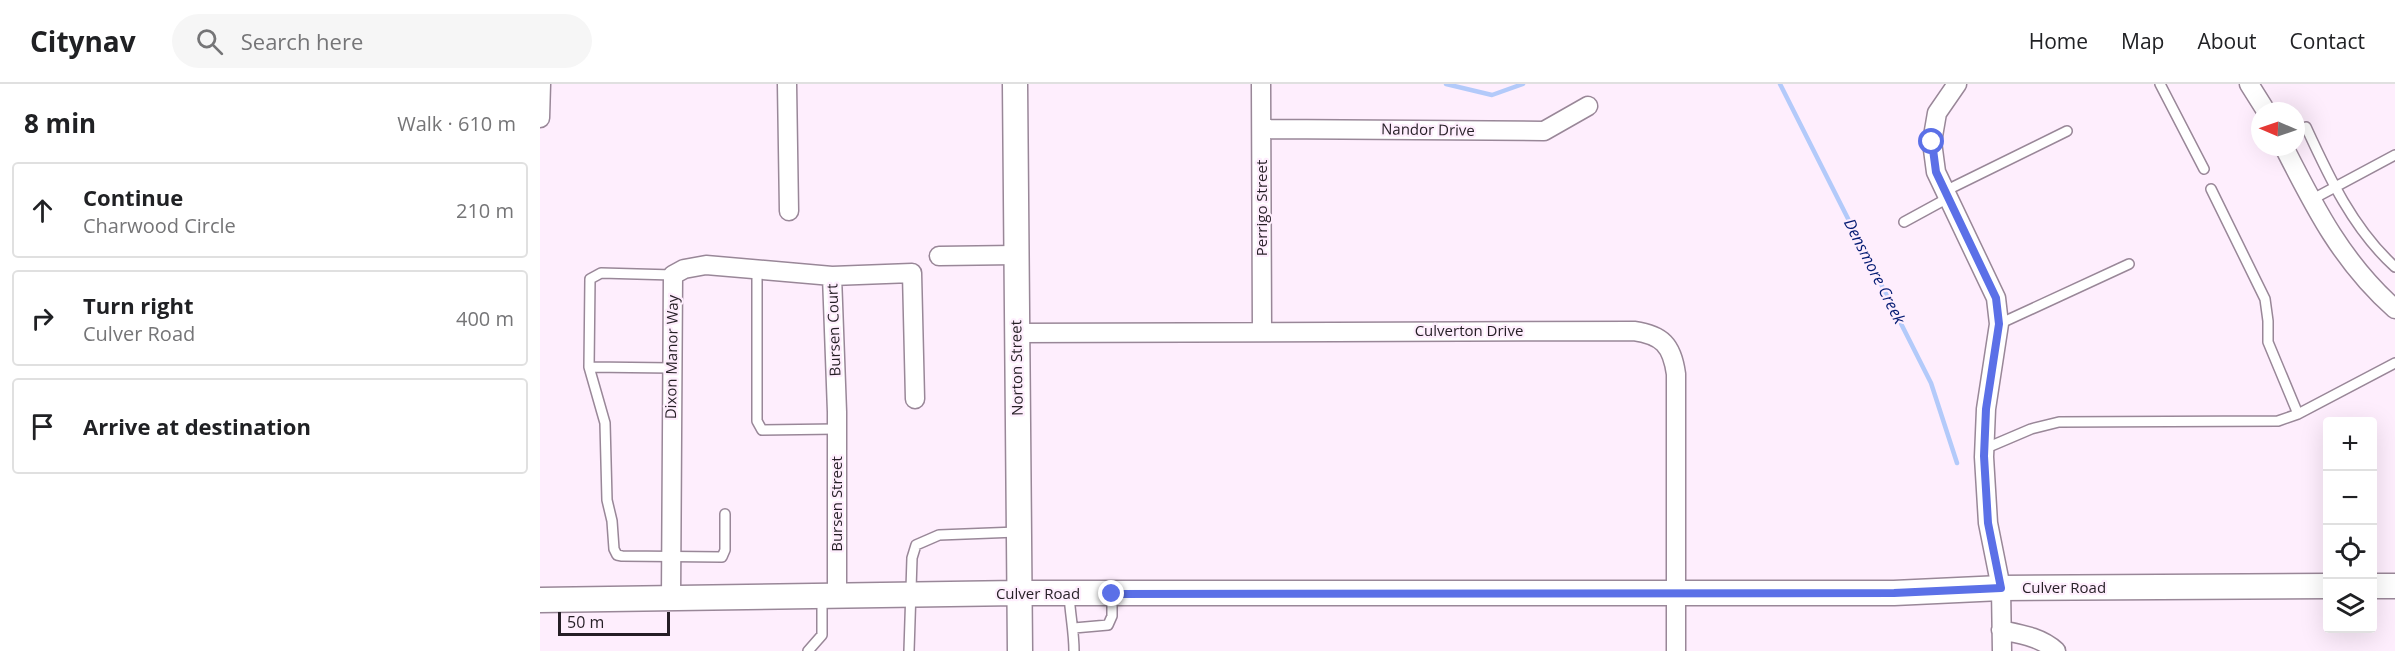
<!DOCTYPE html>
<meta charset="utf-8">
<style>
:root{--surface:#fff;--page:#f6f6f6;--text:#202124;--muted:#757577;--line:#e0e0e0}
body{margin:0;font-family:"Open Sans",sans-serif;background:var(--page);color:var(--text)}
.controls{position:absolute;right:18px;bottom:18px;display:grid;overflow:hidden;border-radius:6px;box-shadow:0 6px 24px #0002}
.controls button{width:54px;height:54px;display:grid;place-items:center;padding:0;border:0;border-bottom:2px solid var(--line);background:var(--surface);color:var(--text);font:30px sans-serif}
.compass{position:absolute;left:1711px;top:18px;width:54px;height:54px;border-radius:50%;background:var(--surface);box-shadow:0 6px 24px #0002;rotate:272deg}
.scale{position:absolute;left:18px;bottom:15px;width:112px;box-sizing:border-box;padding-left:6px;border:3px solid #251e25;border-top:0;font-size:16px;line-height:21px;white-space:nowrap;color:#251e25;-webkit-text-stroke:4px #feeefd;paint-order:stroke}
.stop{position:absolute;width:18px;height:18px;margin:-14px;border:4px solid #5b70e7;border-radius:50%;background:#fff}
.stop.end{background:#5b70e7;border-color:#fff;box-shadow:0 2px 6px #0008}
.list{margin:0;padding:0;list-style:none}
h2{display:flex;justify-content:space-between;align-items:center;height:78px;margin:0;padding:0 24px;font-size:26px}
h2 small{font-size:20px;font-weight:400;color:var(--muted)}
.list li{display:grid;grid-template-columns:39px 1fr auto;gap:18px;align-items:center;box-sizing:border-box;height:96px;margin:0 12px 12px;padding:0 12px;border:2px solid var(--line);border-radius:6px}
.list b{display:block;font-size:22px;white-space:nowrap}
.list p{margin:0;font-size:20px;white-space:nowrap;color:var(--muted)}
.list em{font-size:20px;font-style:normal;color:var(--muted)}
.icon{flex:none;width:33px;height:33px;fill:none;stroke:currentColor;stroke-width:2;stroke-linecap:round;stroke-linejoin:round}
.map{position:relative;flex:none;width:1855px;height:567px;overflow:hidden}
header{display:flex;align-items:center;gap:36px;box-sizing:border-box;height:84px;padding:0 30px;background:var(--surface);border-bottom:2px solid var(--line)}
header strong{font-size:28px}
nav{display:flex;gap:33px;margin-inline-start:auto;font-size:21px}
.search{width:420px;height:54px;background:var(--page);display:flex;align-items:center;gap:15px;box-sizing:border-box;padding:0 21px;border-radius:33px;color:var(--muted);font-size:22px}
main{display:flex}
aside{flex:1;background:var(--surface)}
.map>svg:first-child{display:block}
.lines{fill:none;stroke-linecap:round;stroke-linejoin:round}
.stream{stroke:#b3cafa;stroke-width:4.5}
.service-casing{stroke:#998798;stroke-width:12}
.minor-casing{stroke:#998798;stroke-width:21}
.secondary-casing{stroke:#998798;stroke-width:27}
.service{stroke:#fff;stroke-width:9}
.minor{stroke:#fff;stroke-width:18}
.secondary{stroke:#fff;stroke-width:24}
.route{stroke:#5b70e7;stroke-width:8}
.labels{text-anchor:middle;stroke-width:4.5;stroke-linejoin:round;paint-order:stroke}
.street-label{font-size:15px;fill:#251e25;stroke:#feeefd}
.water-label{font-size:16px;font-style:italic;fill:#051c74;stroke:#feeefd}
</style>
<header>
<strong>Citynav</strong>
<div class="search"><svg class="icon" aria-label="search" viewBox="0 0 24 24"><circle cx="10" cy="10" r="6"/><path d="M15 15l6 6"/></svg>Search here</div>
<nav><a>Home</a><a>Map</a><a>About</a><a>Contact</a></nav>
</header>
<main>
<aside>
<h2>8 min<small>Walk · 610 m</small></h2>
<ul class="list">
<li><svg class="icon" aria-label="ahead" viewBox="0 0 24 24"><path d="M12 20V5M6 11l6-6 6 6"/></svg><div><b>Continue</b><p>Charwood Circle</p></div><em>210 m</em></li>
<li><svg class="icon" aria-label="right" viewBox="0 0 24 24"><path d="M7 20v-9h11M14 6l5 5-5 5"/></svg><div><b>Turn right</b><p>Culver Road</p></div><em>400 m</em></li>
<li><svg class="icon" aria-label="arrive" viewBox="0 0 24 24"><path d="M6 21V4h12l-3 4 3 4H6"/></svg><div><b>Arrive at destination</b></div></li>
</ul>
</aside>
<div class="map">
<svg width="1855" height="567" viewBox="0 0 1855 567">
<rect width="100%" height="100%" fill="#feeefd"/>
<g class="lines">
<path class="stream" d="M906,0L952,11L983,0
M1240,0L1391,299L1417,379"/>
<defs>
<path id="service" d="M1620,0L1664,85
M1766,43C1789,93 1813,145 1855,183
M1671,105L1725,215L1728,237V258L1758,330
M1405,107L1527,47
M1771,116L1855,71
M1364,138L1408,114
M217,187V337L222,346L297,345
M133,191L61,189L50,195L49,283L65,339L67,416L72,437L74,465L77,471L82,472L182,473L185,466V430
M1459,240L1589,180
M49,283L132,284
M1444,365L1491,345L1519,338L1738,337L1758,330L1855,279
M529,510C530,530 534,547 534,567
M534,544L568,541L572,532V510
M268,567L282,551V513
M369,567L372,474L376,461L399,451L477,448"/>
<path id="minor" d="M247,0L249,127
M721,0L722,248
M1417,0L1397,29L1392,58L1396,88L1456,214L1459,240L1446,325L1444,373L1448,439L1461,504L1462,567
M1709,0L1726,27
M0,34L1,0
M722,45L1004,47L1048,22
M1744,63C1775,124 1802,178 1855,225
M399,172L476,171
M477,249L1094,247C1122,251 1132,261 1136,290V567
M297,513V328L292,192L372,189L375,315
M131,515L133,191L144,185L166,181L292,192
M1461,546C1480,550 1501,553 1516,567"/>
<path id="secondary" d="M475,0L480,567
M1832,502H1855
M0,516L479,509H1354L1461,504L1788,502"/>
</defs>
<use href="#service" class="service-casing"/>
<use href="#minor" class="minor-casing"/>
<use href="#secondary" class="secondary-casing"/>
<use href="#service" class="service"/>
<use href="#minor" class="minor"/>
<use href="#secondary" class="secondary"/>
</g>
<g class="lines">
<path class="route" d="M572,510L1354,509L1461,504L1448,439L1444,372L1446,325L1459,240L1456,214L1396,88L1392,58"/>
</g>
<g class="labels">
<g class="street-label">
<text transform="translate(888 46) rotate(1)" y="5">Nandor Drive</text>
<text transform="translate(722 124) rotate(-90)" y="5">Perrigo Street</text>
<text transform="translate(294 246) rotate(-92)" y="5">Bursen Court</text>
<text x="929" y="252">Culverton Drive</text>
<text transform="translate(132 273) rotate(-89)" y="5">Dixon Manor Way</text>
<text transform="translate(477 284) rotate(-91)" y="5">Norton Street</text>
<text transform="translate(297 420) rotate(-90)" y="5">Bursen Street</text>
<text x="1524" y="509">Culver Road</text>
<text x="498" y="515">Culver Road</text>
</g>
<g class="water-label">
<text transform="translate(1335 187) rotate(63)" y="6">Densmore Creek</text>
</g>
</g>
</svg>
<div class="controls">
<button>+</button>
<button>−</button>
<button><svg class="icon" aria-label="locate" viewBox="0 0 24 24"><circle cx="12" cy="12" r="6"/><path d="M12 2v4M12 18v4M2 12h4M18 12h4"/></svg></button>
<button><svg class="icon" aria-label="layers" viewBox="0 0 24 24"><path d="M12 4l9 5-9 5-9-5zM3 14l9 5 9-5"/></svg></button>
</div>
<svg class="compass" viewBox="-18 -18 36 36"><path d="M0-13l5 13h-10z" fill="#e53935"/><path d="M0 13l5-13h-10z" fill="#757577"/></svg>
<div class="scale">50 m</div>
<div class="stop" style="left:1392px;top:58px"></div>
<div class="stop end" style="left:572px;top:510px"></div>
</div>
</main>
